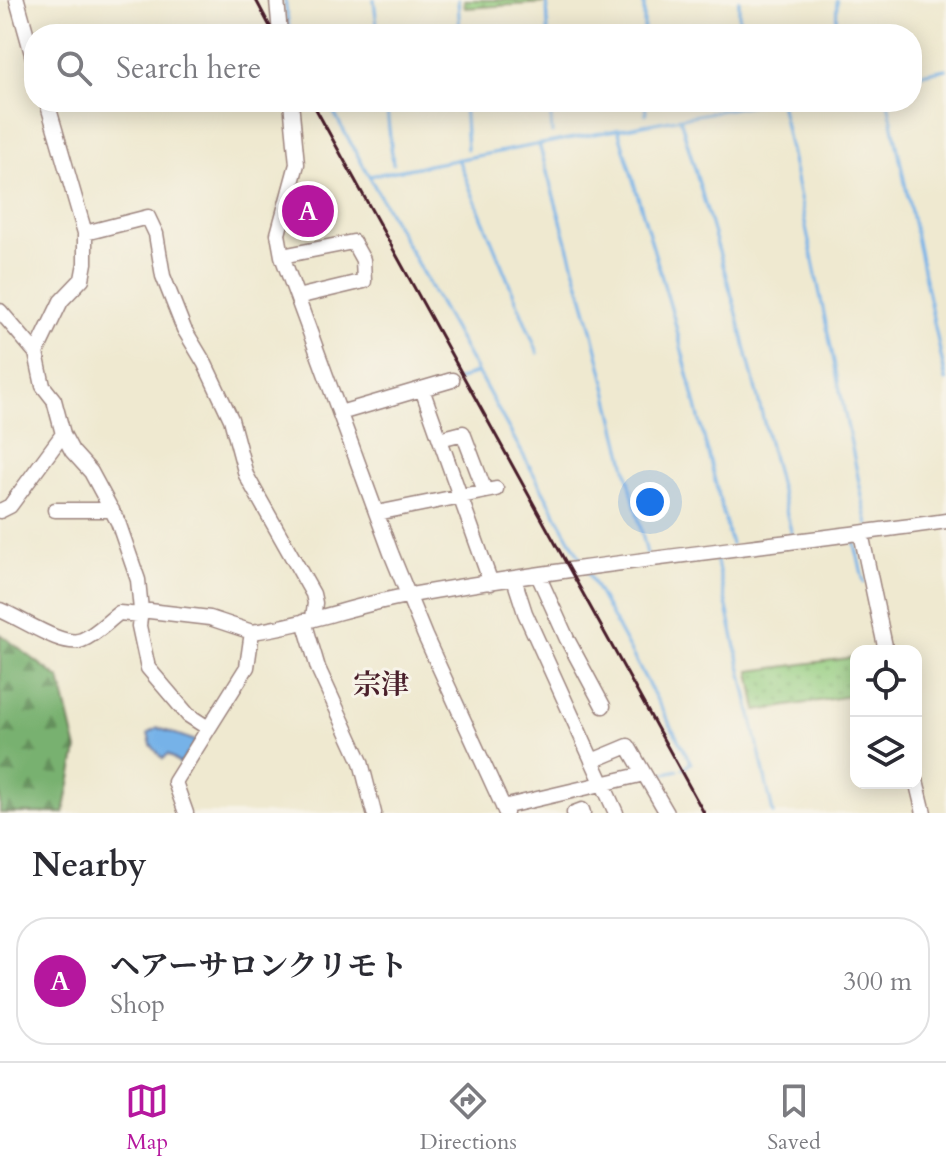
<!DOCTYPE html>
<meta charset="utf-8">
<style>
:root{--surface:#fff;--page:#f7f7f7;--text:#2b2b33;--muted:#7c7c81;--line:#e1e1e2;--accent:#b5179e}
body{margin:0;font-family:Cardo,"Noto Serif JP",serif;background:var(--page);color:var(--text)}
.controls{position:absolute;right:24px;bottom:24px;display:grid;overflow:hidden;border-radius:16px;box-shadow:0 4px 20px #0003}
.controls button{width:72px;height:72px;display:grid;place-items:center;padding:0;border:0;border-bottom:2px solid var(--line);background:var(--surface);color:var(--text);font:40px sans-serif}
.you{position:absolute;left:650px;top:502px;width:28px;height:28px;margin:-20px;border:6px solid #fff;border-radius:50%;background:#1a73e8;box-shadow:0 0 0 12px #1a73e833}
.badge{display:grid;place-items:center;width:52px;height:52px;border-radius:50%;background:var(--accent);color:#fff;font-size:26px;font-weight:700}
.pin{position:absolute;translate:-50% -50%;border:4px solid #fff;box-shadow:0 2px 8px #0006}
.list{margin:0;padding:0;list-style:none}
h2{display:flex;justify-content:space-between;align-items:center;height:104px;margin:0;padding:0 32px;font-size:34px}
h2 small{font-size:26px;font-weight:400;color:var(--muted)}
.list li{display:grid;grid-template-columns:52px 1fr auto;gap:24px;align-items:center;box-sizing:border-box;height:128px;margin:0 16px 16px;padding:0 16px;border:2px solid var(--line);border-radius:32px}
.list b{display:block;font-size:30px;white-space:nowrap}
.list p{margin:0;font-size:26px;white-space:nowrap;color:var(--muted)}
.list em{font-size:26px;font-style:normal;color:var(--muted)}
.icon{flex:none;width:44px;height:44px;fill:none;stroke:currentColor;stroke-width:2;stroke-linecap:round;stroke-linejoin:round}
.map{position:relative;flex:none;width:946px;height:813px;overflow:hidden}
.search{position:absolute;background:var(--surface);box-shadow:0 4px 20px #0003;left:24px;right:24px;top:24px;height:88px;display:flex;align-items:center;gap:20px;box-sizing:border-box;padding:0 28px;border-radius:32px;color:var(--muted);font-size:30px}
.sheet{height:248px;background:var(--surface)}
nav{display:flex;justify-content:space-around;align-items:center;box-sizing:border-box;height:112px;border-top:2px solid var(--line);background:var(--surface);font-size:22px;color:var(--muted)}
nav a{display:grid;justify-items:center;gap:4px}
nav .on{color:var(--accent)}
.map>svg:first-child{display:block}
.grass{fill:url(#grass-dots);stroke:#707656;stroke-width:2}
.forest{fill:url(#forest-firs);stroke:#61684d;stroke-width:2}
.water{fill:#76b2e8;stroke:#60688a;stroke-width:2}
.lines{fill:none;stroke-linecap:round;stroke-linejoin:round}
.stream{stroke:#76b2e8;stroke-width:3}
.minor-casing{stroke:#9c847e;stroke-width:17}
.minor{stroke:#fff;stroke-width:14}
.rail{stroke:#4a1f2b;stroke-width:3}
.labels{text-anchor:middle;stroke-width:6;stroke-linejoin:round;paint-order:stroke}
.quarter-label{font-size:28px;font-weight:bold;fill:#4a1f2b;stroke:#f7f3e8}
</style>
<div class="map">
<svg width="946" height="813" viewBox="0 0 946 813">
<defs>
<pattern id="grass-dots" width="8" height="8" patternUnits="userSpaceOnUse" patternTransform="scale(2)"><rect width="8" height="8" fill="#95ce81"/><path d="M2 2h.1M6 6h.1" fill="none" stroke="#82b070" stroke-width="1.8" stroke-linecap="round"/></pattern>
<pattern id="forest-firs" width="22" height="20" patternUnits="userSpaceOnUse" patternTransform="scale(2)"><rect width="22" height="20" fill="#78b16f"/><path d="M5 1l3.5 6h-7zM16 11l3.5 6h-7z" fill="#648f5b"/></pattern>
</defs>
<rect width="100%" height="100%" fill="#f7f3e8"/>
<filter id="ink" filterUnits="userSpaceOnUse"><feTurbulence type="fractalNoise" baseFrequency=".0125" numOctaves="2"/><feDisplacementMap in="SourceGraphic" scale="16" xChannelSelector="R" yChannelSelector="G"/><feConvolveMatrix kernelMatrix="1 2 1 2 8 2 1 2 1" color-interpolation-filters="sRGB"/></filter>
<filter id="wash" filterUnits="userSpaceOnUse"><feTurbulence type="fractalNoise" baseFrequency=".006" numOctaves="4" result="noise"/><feDisplacementMap in="SourceGraphic" scale="32" xChannelSelector="R" yChannelSelector="G"/><feGaussianBlur stdDeviation="1.8" result="paint"/><feColorMatrix in="noise" values="0 0 0 0 0 0 0 0 0 0 0 0 0 0 0 0 0 1.4 0 .05"/><feComposite in="paint" operator="in"/></filter>
<g filter="url(#wash)">
<rect width="100%" height="100%" fill="#efe9d0"/>
<path class="grass" d="M464,0H544V3L465,8Z
M856,657V695L757,711L750,671Z"/>
<path class="forest" d="M0,634L60,679L77,750L64,813H0Z"/>
<path class="water" d="M158,728L196,741L180,764L168,754L163,759L151,745L148,733Z"/>
<g class="lines">
<path class="stream" d="M285,0L290,34
M374,0L378,34
M458,0L460,34
M547,0L548,34
M644,0V34
M739,0V34
M836,34L837,0
M912,76L946,69
M328,102L583,563
M386,102L393,164
M464,102L467,149
M550,102L552,133
M645,102L646,114
M780,102L868,525
M888,102L946,380
M680,118L736,310L792,535
M618,129L673,315L731,544
M539,144L593,333L647,554
M458,159L538,353
M369,176L767,102
M458,380L477,372
M854,540L864,583
M716,558L773,813
M587,571L691,763L683,768
M463,703L510,801
M653,776L678,770"/>
</g>
</g>
<g filter="url(#ink)">
<g class="lines">
<defs>
<path id="minor" d="M17,0L34,61
M277,0L280,34
M291,102L297,164L278,234L282,256L391,553L425,636L506,813
M85,233L148,217L156,234L163,276L184,329L205,364L231,419L246,475L313,594L315,603L313,618
M282,256L353,242L363,260L364,281L297,297
M0,311L36,353L43,386L54,400L63,434L72,451L91,472L118,522L138,580L141,610L139,626L148,668L188,715L208,728
M36,353L61,301L82,279L85,263V233L47,102
M422,389L491,583
M340,413L452,380
M440,439L463,433L485,491
M55,510H112
M0,511L10,506L63,434
M377,513L496,489
M861,533L886,651
M538,575L567,639L603,706
M514,579L525,613L616,813
M0,610C21,618 63,648 82,640C95,635 107,622 119,613L141,615
M141,610L210,618L252,632
M304,621L318,668L361,762L374,813
M592,761L628,746L667,813
M916,780L924,813
M503,807L644,774
M186,813L175,782L247,667L252,632C306,625 357,604 411,595C588,563 768,547 946,521
M574,813L582,810L583,813"/>
</defs>
<use href="#minor" class="minor-casing"/>
<use href="#minor" class="minor"/>
<path class="rail" d="M256,0L274,34
M312,102L704,813"/>
</g>
</g>
<g class="labels">
<g class="quarter-label">
<text x="381" y="694">宗津</text>
</g>
</g>
</svg>
<div class="controls">
<button><svg class="icon" aria-label="locate" viewBox="0 0 24 24"><circle cx="12" cy="12" r="6"/><path d="M12 2v4M12 18v4M2 12h4M18 12h4"/></svg></button>
<button><svg class="icon" aria-label="layers" viewBox="0 0 24 24"><path d="M12 4l9 5-9 5-9-5zM3 14l9 5 9-5"/></svg></button>
</div>
<div class="you"></div>
<div class="pin badge" style="left:308px;top:211px">A</div>
<div class="search"><svg class="icon" aria-label="search" viewBox="0 0 24 24"><circle cx="10" cy="10" r="6"/><path d="M15 15l6 6"/></svg>Search here</div>
</div>
<section class="sheet">
<h2>Nearby<small></small></h2>
<ul class="list">
<li><span class="badge">A</span><div><b>ヘアーサロンクリモト</b><p>Shop</p></div><em>300 m</em></li>
</ul>
</section>
<nav>
<a class="on"><svg class="icon" aria-label="map" viewBox="0 0 24 24"><path d="M3 6l6-2 6 2 6-2v14l-6 2-6-2-6 2zM9 4v14M15 6v14"/></svg>Map</a>
<a><svg class="icon" aria-label="directions" viewBox="0 0 24 24"><path d="M12 3l9 9-9 9-9-9zM9 14v-3h6M13 9l2 2-2 2"/></svg>Directions</a>
<a><svg class="icon" aria-label="saved" viewBox="0 0 24 24"><path d="M7 4h10v16l-5-4-5 4z"/></svg>Saved</a>
</nav>
